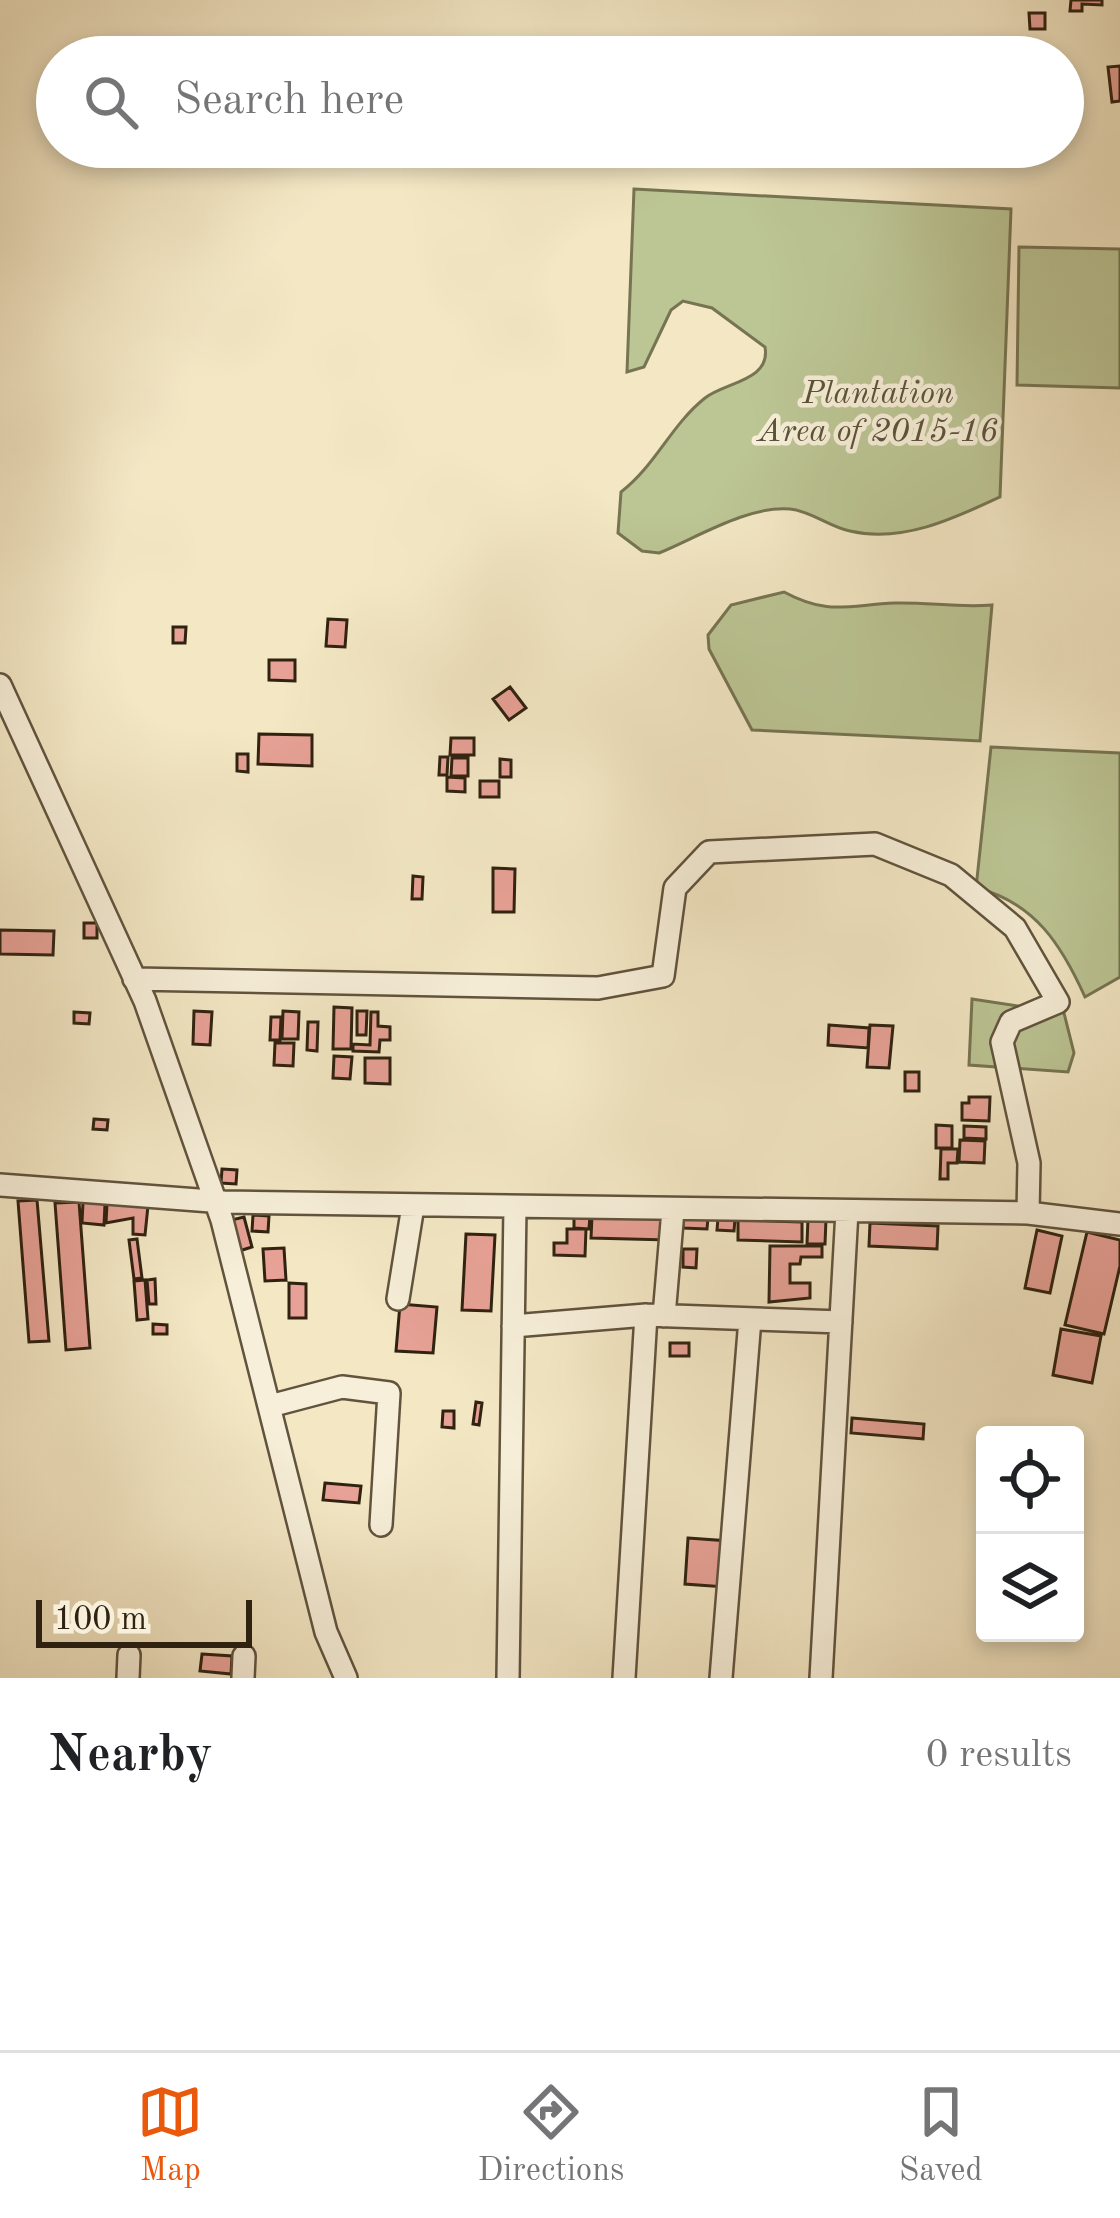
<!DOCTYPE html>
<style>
:root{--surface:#fff;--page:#f2f2f2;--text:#202124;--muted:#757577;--line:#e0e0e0;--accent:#ea580c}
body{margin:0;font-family:"Old Standard TT",serif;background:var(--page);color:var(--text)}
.controls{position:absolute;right:36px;bottom:36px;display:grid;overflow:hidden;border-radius:12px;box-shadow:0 6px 18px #0003}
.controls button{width:108px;height:108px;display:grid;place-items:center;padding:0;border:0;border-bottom:3px solid var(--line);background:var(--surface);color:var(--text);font:60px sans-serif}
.scale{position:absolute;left:36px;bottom:30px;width:216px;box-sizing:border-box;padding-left:12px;border:6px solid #302210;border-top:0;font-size:33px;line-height:42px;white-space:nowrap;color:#302210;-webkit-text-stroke:9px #f7efd9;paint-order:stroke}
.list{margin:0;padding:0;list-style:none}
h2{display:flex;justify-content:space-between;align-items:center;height:156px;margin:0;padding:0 48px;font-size:51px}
h2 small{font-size:39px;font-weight:400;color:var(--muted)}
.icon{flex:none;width:66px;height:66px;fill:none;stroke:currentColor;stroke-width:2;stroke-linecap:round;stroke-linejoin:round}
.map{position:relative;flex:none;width:1120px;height:1678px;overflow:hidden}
.search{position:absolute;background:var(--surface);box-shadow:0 6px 18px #0003;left:36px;right:36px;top:36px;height:132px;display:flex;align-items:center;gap:30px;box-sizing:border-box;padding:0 42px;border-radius:66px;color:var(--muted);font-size:45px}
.sheet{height:372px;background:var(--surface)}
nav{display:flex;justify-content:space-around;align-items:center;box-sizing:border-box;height:168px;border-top:3px solid var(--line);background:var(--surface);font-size:33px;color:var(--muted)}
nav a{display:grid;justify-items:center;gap:6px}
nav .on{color:var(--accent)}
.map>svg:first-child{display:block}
.green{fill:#bcc594;stroke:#767452;stroke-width:3}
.building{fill:#e7a196;stroke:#302210;stroke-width:3}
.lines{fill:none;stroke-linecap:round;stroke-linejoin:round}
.minor-casing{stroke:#61533d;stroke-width:26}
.minor{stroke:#f7efd9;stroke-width:21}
.labels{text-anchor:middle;stroke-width:9;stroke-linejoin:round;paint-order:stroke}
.park-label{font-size:33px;font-style:italic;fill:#5a5338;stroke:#f7efd9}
</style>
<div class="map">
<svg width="1120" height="1678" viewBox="0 0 1120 1678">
<rect width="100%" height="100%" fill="#f3e7c4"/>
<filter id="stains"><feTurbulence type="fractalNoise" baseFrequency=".00167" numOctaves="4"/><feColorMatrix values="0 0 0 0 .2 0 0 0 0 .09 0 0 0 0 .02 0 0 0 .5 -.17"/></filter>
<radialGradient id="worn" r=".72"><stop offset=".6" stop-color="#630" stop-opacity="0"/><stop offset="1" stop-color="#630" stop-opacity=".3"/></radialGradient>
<path class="green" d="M634,189L1011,209L1000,497C953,519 902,543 850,531C830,527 811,511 790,509C749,505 696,538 659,553L642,551L618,533L621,492C656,465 671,425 705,398C725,382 771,381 765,347L712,308L683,301L671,310L644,367L627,372Z
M1019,247L1120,249V388L1017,385Z
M784,592C829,616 847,605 895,603C927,602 959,608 992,605L980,741L752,730L709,649L708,635L731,605Z
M991,747L1120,753V977L1085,997C1062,946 1035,902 976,888Z
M972,999L1064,1013L1074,1053L1068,1072L969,1065Z"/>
<path class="building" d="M1071,0H1102V5L1082,4V11H1070Z
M1029,13H1045V29H1030Z
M1120,66V101L1112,102L1108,67Z
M328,619L347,620L345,647L326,646Z
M173,627H186L185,643H173Z
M269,660H295V681L269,680Z
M510,687L526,708L509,720L493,699Z
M259,734L312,735V766L258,764Z
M451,738H474V755H450Z
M237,754H248V772L237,771Z
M440,757H448L447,775H439Z
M452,758H468V776H451Z
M500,759L511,760V777H500Z
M447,777L465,778V792L447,791Z
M480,781H499V797H480Z
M493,868L515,869L514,912H493Z
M413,876L423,877L422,899H412Z
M84,923H97V938H84Z
M0,930L54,931L53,955L0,954Z
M334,1007L352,1008L351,1049H333Z
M194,1011L212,1012L210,1045L193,1044Z
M283,1011L299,1012L298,1039H282Z
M357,1011H367L366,1035H357Z
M74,1012L90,1013L89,1024L74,1023Z
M371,1012H378V1026L390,1027V1040H380L379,1052L353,1051V1044L370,1045Z
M271,1017H281L280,1040H270Z
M308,1022H318L317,1051L307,1050Z
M829,1025L869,1028L868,1048L828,1045Z
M870,1025L893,1026L889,1068L867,1067Z
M275,1043H294L293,1066L274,1065Z
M334,1056L352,1057L350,1079L333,1078Z
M365,1058H390V1084L365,1083Z
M905,1072H919V1091H905Z
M969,1097H990L989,1121L962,1120V1103H969Z
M94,1119L108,1120L107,1130L93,1129Z
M936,1125L952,1126V1148H936Z
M964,1126L986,1127V1139L964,1138Z
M960,1140L985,1141L984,1163L959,1162Z
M941,1149H958L957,1163H948V1179H940Z
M222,1169L237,1170L236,1184L221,1183Z
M37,1200L49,1341L29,1342L18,1201Z
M79,1202L90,1348L66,1350L55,1203Z
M83,1202L105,1204L104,1225L82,1223Z
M107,1204L148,1206L145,1235L133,1234V1218L106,1223Z
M253,1215L269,1216L268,1232L252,1231Z
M574,1215H590L589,1229L574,1228Z
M592,1216L669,1219L668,1240L591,1238Z
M244,1217L252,1247L236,1252L227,1221Z
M683,1217L708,1218L707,1229L683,1228Z
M718,1218L735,1219L734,1231L717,1230Z
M808,1218L826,1219L825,1244H807Z
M738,1220L802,1222V1242L738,1240Z
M870,1223L938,1226L937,1249L869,1246Z
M567,1229H586L585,1256L554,1255V1243H567Z
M1037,1230L1062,1236L1050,1293L1025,1288Z
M1087,1232L1120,1240V1266L1104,1334L1065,1325Z
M466,1234L495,1235L491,1311L462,1310Z
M137,1239L142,1278L134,1279L129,1240Z
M770,1246H822V1257H801L800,1264H790V1283H810V1298L769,1302Z
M284,1248L286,1280L265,1281L263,1249Z
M683,1249H697L696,1268L683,1267Z
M155,1279L156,1304H149L147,1280Z
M145,1280L148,1319L137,1320L134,1281Z
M289,1283L306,1284V1318H289Z
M400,1304L437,1307L433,1353L396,1351Z
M153,1324L167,1325V1334H153Z
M1061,1329L1101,1336L1092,1383L1053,1375Z
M670,1343H689V1356H670Z
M476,1402L482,1403L479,1425L473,1424Z
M443,1411H454V1428L442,1427Z
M852,1418L924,1424L923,1439L851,1433Z
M325,1483L361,1486L359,1503L323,1500Z
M688,1538L729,1541L725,1587L685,1584Z
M202,1654L232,1656L231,1674L200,1671Z"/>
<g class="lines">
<defs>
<path id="minor" d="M0,685L145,1001L222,1220L326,1632L346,1678
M134,979L598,988L663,976L675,888L709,852L875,844L951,875L1015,928L1058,1002L1011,1022L1002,1042L1029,1163L1028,1213
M0,1185L224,1202L1028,1213L1120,1224
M398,1299L413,1206
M664,1316L673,1210
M513,1326L646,1315L841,1322
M270,1406L342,1387L389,1393L381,1525
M128,1678L129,1655
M243,1678L244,1656
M508,1678L515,1207
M624,1678L646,1315
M721,1678L750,1319
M821,1678L847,1211"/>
</defs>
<use href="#minor" class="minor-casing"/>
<use href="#minor" class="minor"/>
</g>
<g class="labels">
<g class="park-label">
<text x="878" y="403">Plantation<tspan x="878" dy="38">Area of 2015-16</tspan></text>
</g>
</g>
<rect width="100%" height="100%" filter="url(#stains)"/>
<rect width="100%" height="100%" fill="url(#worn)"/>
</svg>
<div class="controls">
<button><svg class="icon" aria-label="locate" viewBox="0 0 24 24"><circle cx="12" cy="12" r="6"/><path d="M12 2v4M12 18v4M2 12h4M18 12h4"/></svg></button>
<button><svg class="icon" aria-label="layers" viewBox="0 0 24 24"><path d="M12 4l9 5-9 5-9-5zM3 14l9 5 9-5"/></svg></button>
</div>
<div class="scale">100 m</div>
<div class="search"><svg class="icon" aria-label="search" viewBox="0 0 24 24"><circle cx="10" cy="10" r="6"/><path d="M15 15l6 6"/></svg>Search here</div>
</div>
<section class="sheet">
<h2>Nearby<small>0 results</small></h2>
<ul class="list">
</ul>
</section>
<nav>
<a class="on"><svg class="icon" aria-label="map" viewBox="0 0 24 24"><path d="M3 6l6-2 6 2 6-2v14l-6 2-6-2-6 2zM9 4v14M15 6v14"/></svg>Map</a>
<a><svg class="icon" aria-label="directions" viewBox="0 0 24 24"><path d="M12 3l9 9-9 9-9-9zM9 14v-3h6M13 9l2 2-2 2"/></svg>Directions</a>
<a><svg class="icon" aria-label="saved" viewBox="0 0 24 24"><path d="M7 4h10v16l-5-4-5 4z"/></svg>Saved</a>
</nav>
